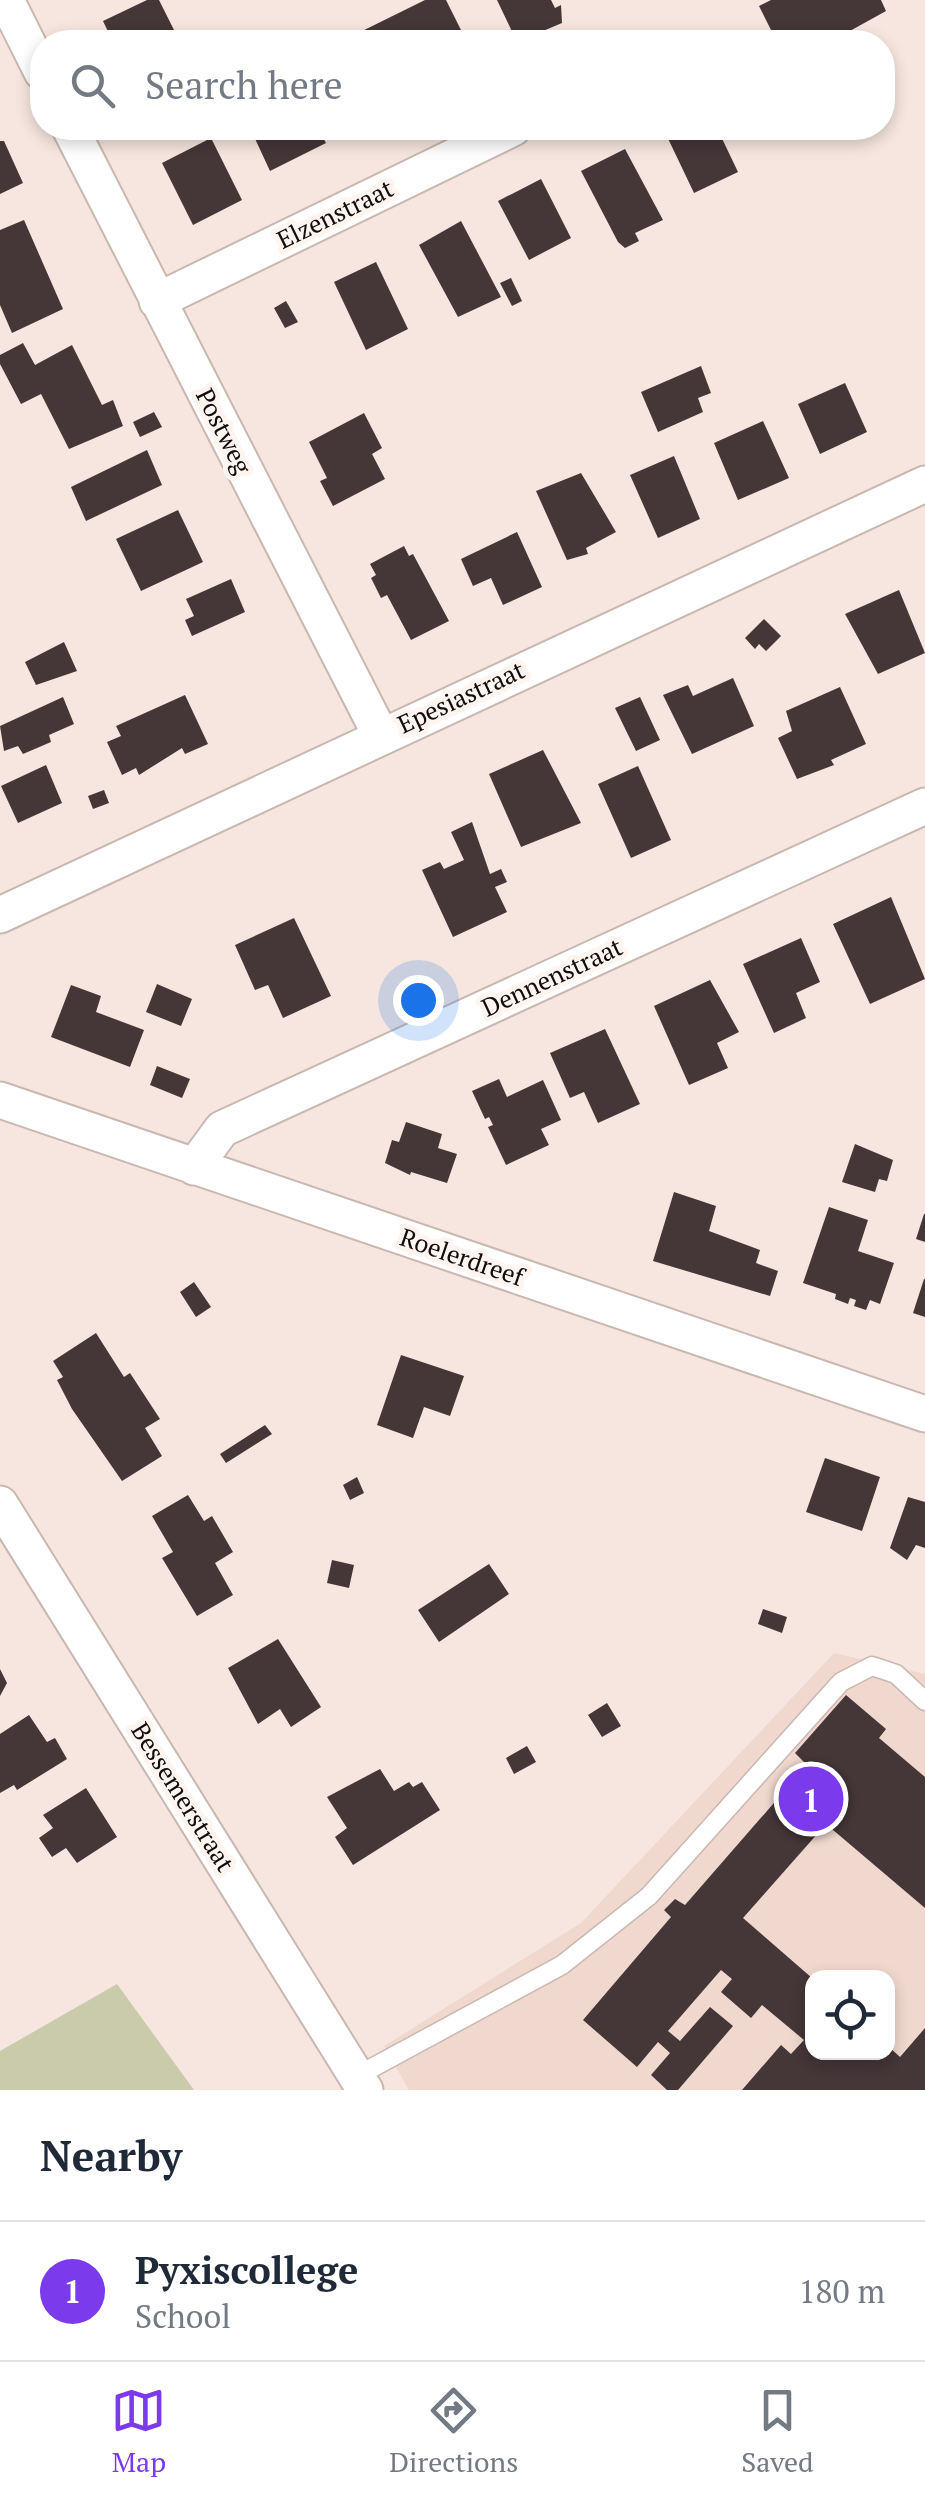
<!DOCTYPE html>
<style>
:root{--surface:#fff;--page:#f6f6f7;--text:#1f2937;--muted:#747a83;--line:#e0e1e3;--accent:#7c3aed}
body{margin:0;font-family:"PT Serif",serif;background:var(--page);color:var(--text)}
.controls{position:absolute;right:30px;bottom:30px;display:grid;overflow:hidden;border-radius:20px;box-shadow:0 5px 15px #0003}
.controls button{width:90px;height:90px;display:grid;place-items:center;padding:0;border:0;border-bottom:2px solid var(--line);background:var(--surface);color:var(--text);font:50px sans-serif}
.you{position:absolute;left:418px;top:1000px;width:35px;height:35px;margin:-25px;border:8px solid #fff;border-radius:50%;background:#1a73e8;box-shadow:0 0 0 15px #1a73e833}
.badge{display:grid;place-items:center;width:65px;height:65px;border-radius:50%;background:var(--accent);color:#fff;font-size:32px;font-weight:700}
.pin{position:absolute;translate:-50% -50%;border:5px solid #fff;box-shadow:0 2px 10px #0006}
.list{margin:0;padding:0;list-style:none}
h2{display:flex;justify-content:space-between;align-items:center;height:130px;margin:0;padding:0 40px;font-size:42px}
h2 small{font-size:32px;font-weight:400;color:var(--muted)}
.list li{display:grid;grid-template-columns:65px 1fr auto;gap:30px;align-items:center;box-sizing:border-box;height:140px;padding:0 40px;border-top:2px solid var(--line)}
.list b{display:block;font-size:38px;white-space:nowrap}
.list p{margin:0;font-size:32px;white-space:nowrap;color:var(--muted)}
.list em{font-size:32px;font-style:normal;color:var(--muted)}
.icon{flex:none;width:55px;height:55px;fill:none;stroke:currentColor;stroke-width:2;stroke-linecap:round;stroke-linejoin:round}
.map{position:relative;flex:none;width:925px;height:2090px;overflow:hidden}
.search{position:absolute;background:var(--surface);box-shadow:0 5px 15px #0003;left:30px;right:30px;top:30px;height:110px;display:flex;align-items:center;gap:25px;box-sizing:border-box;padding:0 35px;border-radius:40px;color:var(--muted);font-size:38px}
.sheet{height:270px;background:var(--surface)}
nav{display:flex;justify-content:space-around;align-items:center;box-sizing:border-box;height:140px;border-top:2px solid var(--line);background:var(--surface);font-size:28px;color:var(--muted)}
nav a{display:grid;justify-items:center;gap:5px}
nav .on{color:var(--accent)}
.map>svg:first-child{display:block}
.built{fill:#f0d8ce;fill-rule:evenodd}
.green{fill:#c9cbab}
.building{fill:#453638}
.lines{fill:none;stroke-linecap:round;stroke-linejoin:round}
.lane-casing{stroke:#c8b8b1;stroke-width:21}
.street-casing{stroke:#c8b8b1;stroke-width:39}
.lane{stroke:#fff;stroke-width:18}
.street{stroke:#fff;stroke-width:35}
.labels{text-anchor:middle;stroke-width:10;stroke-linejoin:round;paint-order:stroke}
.street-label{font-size:25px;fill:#130e0b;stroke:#fff5f0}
</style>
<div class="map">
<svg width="925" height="2090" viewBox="0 0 925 2090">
<rect width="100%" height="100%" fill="#f7e6df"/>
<path class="built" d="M834,1653L925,1674V2090H409L384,2046L581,1923ZM812,1978H888V2052H812Z"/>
<path class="green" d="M117,1984L194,2090H0V2051Z"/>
<path class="building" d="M147,0H159L180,42H113L103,21Z
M425,0H446L467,42H348L346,39Z
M497,0H551L555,8L561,5L562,23L517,42Z
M771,0H881L886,11L830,42H777L759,6Z
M250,128H318L326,143L270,171Z
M663,128H717L738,172L694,193Z
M211,138L242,200L193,225L162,163Z
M0,141H4L23,183L0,194Z
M625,149L663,220L635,233L639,241L625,248L618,242L581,171Z
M541,179L571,238L529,260L498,201Z
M24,220L63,309L12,333L0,305V230Z
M461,221L501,297L458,317L419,245Z
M376,262L408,329L366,350L334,282Z
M511,278L522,301L512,306L500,283Z
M286,301L298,322L285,328L274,308Z
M23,343L35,365L72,345L102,405L113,400L123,426L69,449L41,394L21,404L0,364V355Z
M701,366L711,393L698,398L703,412L658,432L641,392Z
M845,383L867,432L820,454L798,404Z
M154,412L162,427L140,437L133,422Z
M364,413L382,448L372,454L385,479L333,506L320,481L327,478L309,442Z
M763,421L789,478L738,500L714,443Z
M147,450L162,485L86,521L71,487Z
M674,456L700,519L658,538L630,475Z
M581,473L616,532L586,548L588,554L567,560L536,491Z
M178,510L203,562L141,591L116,539Z
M517,532L542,587L503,605L491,578L473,586L461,559Z
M404,546L409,556L413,554L449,621L411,640L387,595L381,598L371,578L376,575L370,564Z
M231,579L245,612L192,636L185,620L194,616L186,599Z
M899,590L925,653L878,674L845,614Z
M764,619L781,636L766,651L759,644L755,649L745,638Z
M64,642L77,671L36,685L25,662Z
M733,678L754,726L692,754L663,695L688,685L693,696Z
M840,687L866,744L831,760L834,765L797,779L778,738L792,731L786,711Z
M185,695L208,744L185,754L182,748L139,775L136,768L122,775L107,742L121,736L116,726Z
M63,697L74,724L49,735L51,742L23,754L18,746L4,751L0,726Z
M640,697L660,740L636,751L615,708Z
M543,750L581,823L521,847L489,774Z
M46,765L62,803L18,823L1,786Z
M638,766L671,840L631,858L598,784Z
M104,790L109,803L93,809L88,796Z
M472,822L490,874L501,869L507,882L495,887L507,912L453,937L422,870L440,862L444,869L464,860L451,832Z
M891,897L925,979L870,1004L833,924Z
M294,918L331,996L283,1018L268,985L255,990L235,945Z
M801,938L820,982L796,993L806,1018L774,1033L743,964Z
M710,980L739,1032L717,1043L728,1068L689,1085L654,1006Z
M157,984L192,999L181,1026L146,1012Z
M71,985L101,996L96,1012L144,1030L130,1067L51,1037Z
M605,1029L640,1104L598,1123L584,1092L570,1098L550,1053Z
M157,1066L190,1079L182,1098L150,1085Z
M499,1079L507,1097L543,1080L561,1120L541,1129L549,1145L506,1165L488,1127L493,1125L489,1117L485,1119L472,1091Z
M406,1122L442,1134L438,1148L457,1154L447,1183L411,1172L410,1175L385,1163L392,1140L399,1142Z
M855,1144L893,1160L887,1181L879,1179L875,1192L842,1182Z
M674,1192L716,1206L709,1231L760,1250L756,1263L778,1271L770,1296L653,1261Z
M829,1207L868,1220L858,1251L894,1263L880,1304L870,1300L866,1310L854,1306L856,1300L850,1298L848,1304L835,1299L836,1294L803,1283Z
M924,1214H925V1242L916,1239Z
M924,1279H925V1317L913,1313Z
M194,1282L211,1307L196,1317L180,1292Z
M96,1333L124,1377L130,1373L160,1419L145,1428L162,1456L122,1481L72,1409L57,1380L63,1377L53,1361Z
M401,1355L464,1376L450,1416L424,1407L413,1438L377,1425Z
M265,1425L272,1434L226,1463L220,1454Z
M825,1458L880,1477L862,1531L806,1512Z
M357,1477L364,1493L350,1500L343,1485Z
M188,1495L204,1521L212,1516L233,1552L215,1563L233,1595L197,1616L162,1558L173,1552L152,1516Z
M908,1497L925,1502V1548L916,1545L907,1560L890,1548Z
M332,1560L354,1565L349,1588L327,1583Z
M489,1564L509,1594L439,1642L418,1610Z
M763,1609L787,1617L782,1633L758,1624Z
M278,1639L321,1707L291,1727L280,1709L258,1724L228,1668Z
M0,1669L7,1683L0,1696Z
M846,1695L886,1729L879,1738L925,1777V1908L826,1824L743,1918L812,1978V2052H888V2046L900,2057L925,2028V2090H742L781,2045L791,2054L804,2040L762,2005L751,2018L721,1992L732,1979L721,1970L668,2031L680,2041L710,2007L733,2026L678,2090H667L651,2075L670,2053L658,2042L637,2067L583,2020L671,1917L664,1910L675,1899L685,1905L807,1765L795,1753Z
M607,1703L621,1726L602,1737L588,1715Z
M29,1715L47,1742L55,1738L67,1759L17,1790L14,1785L0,1793V1734Z
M527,1746L536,1762L514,1774L506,1758Z
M380,1769L394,1791L409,1782L413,1787L422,1782L440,1810L353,1865L335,1837L347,1828L327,1797Z
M86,1788L117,1837L77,1863L66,1848L52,1857L39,1838L53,1828L43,1815Z"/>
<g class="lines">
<defs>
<path id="lane" d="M357,2076L562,1965L649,1896L841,1682L872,1666L896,1674L925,1701"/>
<path id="street" d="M6,0L42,72
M70,128L380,734
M157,301L513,128
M0,915L925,484
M0,1100L925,1414
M194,1167L222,1129L925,806
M0,1504L365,2090"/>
</defs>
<use href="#lane" class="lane-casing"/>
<use href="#street" class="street-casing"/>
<use href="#lane" class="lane"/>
<use href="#street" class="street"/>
</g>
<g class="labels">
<g class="street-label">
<text transform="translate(335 214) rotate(-26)" y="9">Elzenstraat</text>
<text transform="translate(224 431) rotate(63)" y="9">Postweg</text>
<text transform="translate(461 697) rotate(-25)" y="9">Epesiastraat</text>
<text transform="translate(552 977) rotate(-25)" y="9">Dennenstraat</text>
<text transform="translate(462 1257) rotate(19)" y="9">Roelerdreef</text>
<text transform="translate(183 1797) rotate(58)" y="9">Bessemerstraat</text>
</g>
</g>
</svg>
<div class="controls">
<button><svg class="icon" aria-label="locate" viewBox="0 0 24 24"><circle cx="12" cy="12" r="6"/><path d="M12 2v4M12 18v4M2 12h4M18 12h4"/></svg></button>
</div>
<div class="you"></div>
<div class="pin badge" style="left:811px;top:1799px">1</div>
<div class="search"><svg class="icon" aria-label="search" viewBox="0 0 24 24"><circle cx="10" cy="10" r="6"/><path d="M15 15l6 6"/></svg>Search here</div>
</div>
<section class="sheet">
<h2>Nearby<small></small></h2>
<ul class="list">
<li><span class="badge">1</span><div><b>Pyxiscollege</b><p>School</p></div><em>180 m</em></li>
</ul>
</section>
<nav>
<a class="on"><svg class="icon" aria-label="map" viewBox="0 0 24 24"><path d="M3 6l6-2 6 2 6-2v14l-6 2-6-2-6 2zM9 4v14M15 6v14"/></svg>Map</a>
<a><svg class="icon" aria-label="directions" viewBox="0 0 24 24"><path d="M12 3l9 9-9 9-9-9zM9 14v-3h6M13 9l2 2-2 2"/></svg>Directions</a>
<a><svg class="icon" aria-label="saved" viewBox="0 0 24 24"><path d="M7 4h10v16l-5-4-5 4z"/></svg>Saved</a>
</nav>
